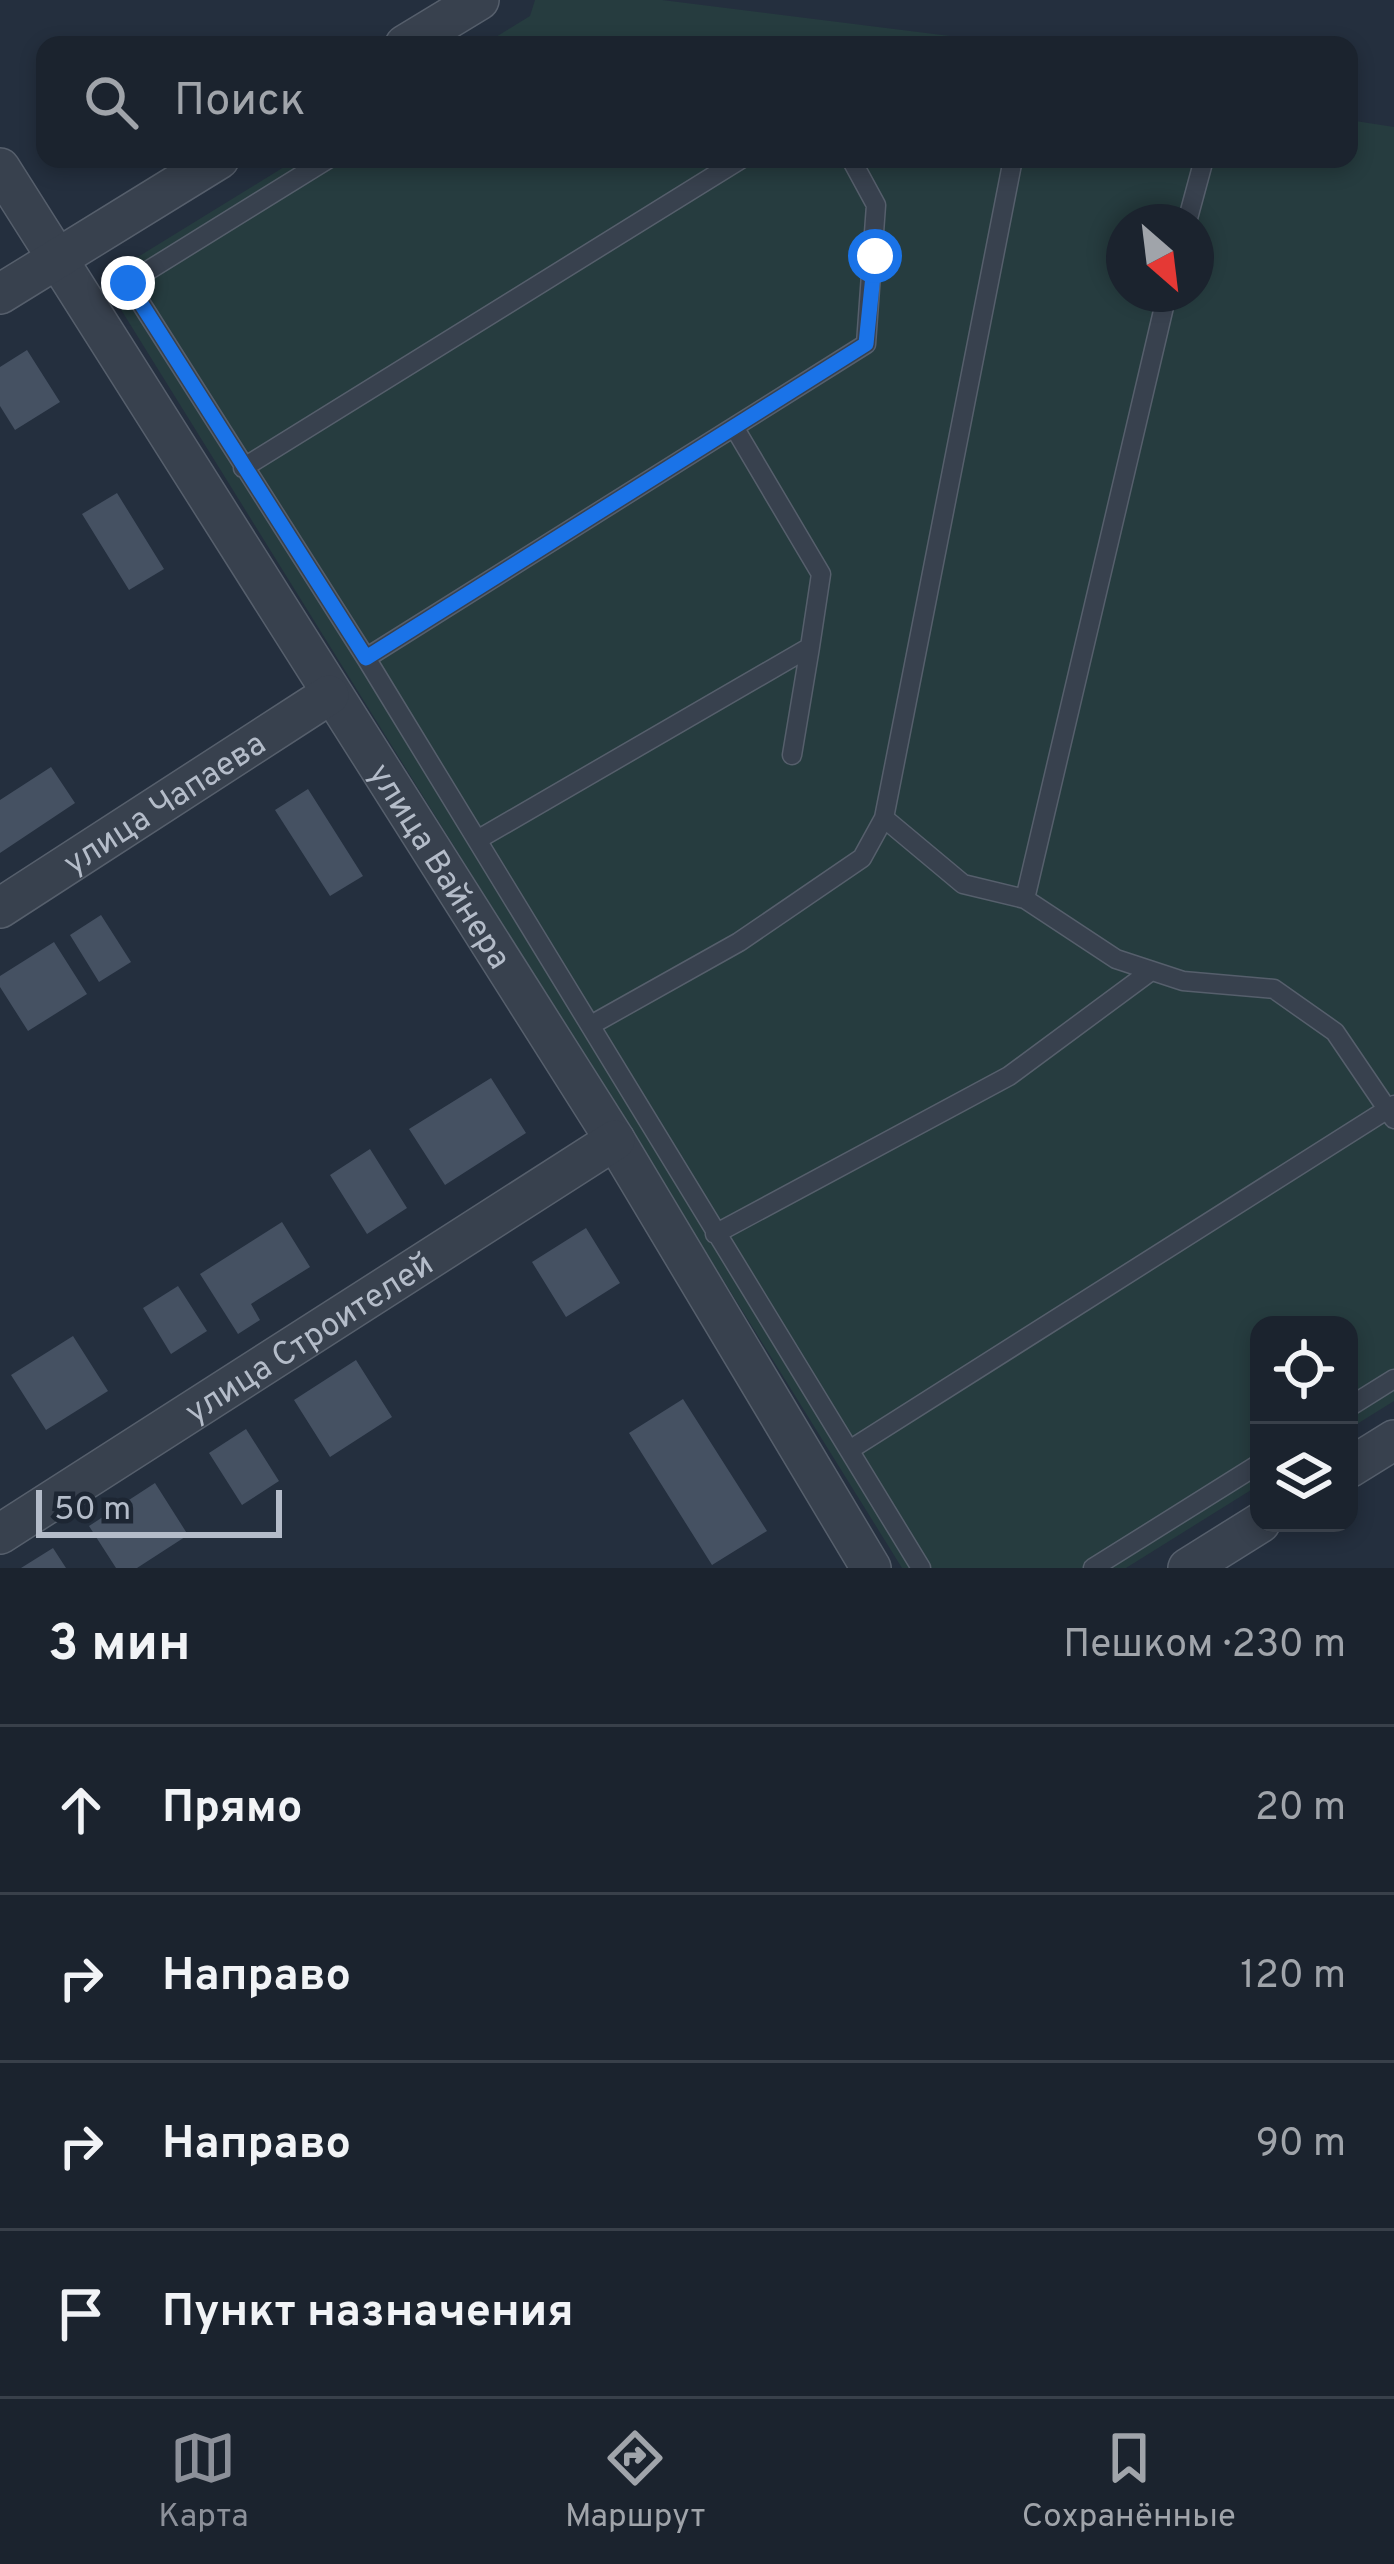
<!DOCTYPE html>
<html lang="ru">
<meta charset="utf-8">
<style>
:root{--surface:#1b232e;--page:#242b36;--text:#f1f3f6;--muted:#a0a4aa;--line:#39404a;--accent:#8c9099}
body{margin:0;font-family:Overpass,sans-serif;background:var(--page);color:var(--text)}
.controls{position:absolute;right:36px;bottom:36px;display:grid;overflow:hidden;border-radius:24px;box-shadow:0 6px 18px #0003}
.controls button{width:108px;height:108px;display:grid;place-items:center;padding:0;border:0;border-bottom:3px solid var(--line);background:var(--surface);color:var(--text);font:60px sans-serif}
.compass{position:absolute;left:1106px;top:204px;width:108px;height:108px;border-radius:50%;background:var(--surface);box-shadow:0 6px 18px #0003;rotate:152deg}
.scale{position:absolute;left:36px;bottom:30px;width:246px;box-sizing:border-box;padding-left:12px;border:6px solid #b4bcc9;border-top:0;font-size:33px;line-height:42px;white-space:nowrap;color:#b4bcc9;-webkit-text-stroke:9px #1d2633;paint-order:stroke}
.stop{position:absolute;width:36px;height:36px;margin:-27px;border:9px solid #1a73e8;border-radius:50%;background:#fff}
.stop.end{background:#1a73e8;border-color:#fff;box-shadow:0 3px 12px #0008}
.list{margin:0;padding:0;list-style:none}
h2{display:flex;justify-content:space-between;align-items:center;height:156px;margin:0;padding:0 48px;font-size:51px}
h2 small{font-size:39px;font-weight:400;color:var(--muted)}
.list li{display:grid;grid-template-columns:78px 1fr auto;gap:36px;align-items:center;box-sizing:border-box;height:168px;padding:0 48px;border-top:3px solid var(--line)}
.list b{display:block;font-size:45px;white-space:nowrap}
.list em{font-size:39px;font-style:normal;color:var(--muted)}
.icon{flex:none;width:66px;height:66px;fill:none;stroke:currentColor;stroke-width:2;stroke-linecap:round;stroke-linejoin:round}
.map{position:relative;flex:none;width:1394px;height:1568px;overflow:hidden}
.search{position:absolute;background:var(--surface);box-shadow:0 6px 18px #0003;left:36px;right:36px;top:36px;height:132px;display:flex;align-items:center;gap:30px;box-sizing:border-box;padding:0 42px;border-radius:24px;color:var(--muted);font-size:45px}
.sheet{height:828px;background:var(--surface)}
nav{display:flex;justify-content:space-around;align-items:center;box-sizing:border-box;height:168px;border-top:3px solid var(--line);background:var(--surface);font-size:33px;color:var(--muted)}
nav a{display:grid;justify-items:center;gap:6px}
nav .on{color:var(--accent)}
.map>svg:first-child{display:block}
.green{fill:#263c3f;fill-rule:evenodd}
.building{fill:#455162}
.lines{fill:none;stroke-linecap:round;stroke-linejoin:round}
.service-casing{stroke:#565f6c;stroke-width:21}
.minor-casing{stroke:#565f6c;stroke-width:42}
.service{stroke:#38414e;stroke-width:18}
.minor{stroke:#38414e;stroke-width:39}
.route{stroke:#1a73e8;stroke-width:15}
.labels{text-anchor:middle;stroke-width:9;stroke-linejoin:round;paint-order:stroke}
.street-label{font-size:33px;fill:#b4bcc9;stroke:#1d2633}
</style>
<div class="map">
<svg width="1394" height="1568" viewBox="0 0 1394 1568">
<rect width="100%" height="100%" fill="#242f3e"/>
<path class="green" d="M535,0H662L1023,45H483L530,16Z
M1349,120L1394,127V1401L1349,1429V1325H1259V1485L1126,1568H902L102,279L297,159H1349ZM1124,222H1196V294H1124Z"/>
<path class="building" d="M27,350L60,402L15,430L0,406V367Z
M117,493L164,569L129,590L82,514Z
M51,767L75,803L0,853V800Z
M308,789L363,876L330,896L275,810Z
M101,915L131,962L99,982L70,935Z
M54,942L87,994L28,1031L0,987V976Z
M491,1078L526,1133L445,1185L409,1129Z
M370,1149L407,1208L367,1234L330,1175Z
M282,1222L310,1267L251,1304L260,1320L238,1334L200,1274Z
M586,1228L620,1283L566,1317L532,1262Z
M178,1286L207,1331L171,1354L143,1308Z
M73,1336L108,1391L46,1430L11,1375Z
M356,1360L392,1417L330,1457L294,1400Z
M683,1399L767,1531L712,1565L629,1433Z
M246,1429L279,1481L242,1505L209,1453Z
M155,1483L188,1535L137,1568H116L89,1526Z
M53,1548L66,1568H21Z"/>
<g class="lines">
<defs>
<path id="service" d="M328,159L128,283L366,658L921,1568
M1013,159L884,818L963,884L1025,899L1116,959L1183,981L1274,989L1335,1032L1394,1119
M1187,222L1204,159
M243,468L741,159
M366,658L866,344L876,205L851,159
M792,755L810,647
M477,840L810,647L821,574L734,427
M1025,899L1167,294
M591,1025L739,942L862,858L884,818
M715,1234L1009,1076L1151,971
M1349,1407L1394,1379
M851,1449L1394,1105
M1093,1568L1259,1464"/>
<g id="minor">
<path d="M405,45L479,0"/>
<path id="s1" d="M0,168L615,1140L871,1568"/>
<path d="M0,294L219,159"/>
<path id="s2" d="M0,908L329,695"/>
<path d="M1349,1468L1394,1440"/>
<path id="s3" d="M0,1534L615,1140"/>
<path d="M1188,1568L1260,1523"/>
</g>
</defs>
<use href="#service" class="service-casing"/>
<use href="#minor" class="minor-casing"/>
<use href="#service" class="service"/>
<use href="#minor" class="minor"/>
</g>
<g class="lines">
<path class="route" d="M128,283L366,658L866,344L875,256"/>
</g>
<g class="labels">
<g class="street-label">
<text dy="12" stroke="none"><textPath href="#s2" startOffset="195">улица Чапаева</textPath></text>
<text dy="12" stroke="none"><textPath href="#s1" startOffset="825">улица Вайнера</textPath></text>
<text dy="12" stroke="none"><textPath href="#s3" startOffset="366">улица Строителей</textPath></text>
</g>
</g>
</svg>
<div class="controls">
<button><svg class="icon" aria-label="locate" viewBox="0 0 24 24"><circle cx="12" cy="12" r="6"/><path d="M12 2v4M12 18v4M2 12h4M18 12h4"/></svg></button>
<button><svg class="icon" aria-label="layers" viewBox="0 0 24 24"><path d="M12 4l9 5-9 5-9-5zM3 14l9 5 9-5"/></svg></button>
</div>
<svg class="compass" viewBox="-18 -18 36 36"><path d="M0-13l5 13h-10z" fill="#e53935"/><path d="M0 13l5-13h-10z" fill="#a0a4aa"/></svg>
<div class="scale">50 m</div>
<div class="stop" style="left:875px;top:256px"></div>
<div class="stop end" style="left:128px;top:283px"></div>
<div class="search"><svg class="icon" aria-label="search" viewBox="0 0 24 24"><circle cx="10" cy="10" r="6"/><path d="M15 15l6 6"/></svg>Поиск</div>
</div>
<section class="sheet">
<h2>3 мин<small>Пешком · 230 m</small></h2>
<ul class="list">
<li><svg class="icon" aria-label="ahead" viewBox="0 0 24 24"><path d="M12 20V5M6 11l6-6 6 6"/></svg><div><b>Прямо</b></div><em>20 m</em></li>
<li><svg class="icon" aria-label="right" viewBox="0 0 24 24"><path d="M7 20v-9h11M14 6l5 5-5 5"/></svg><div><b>Направо</b></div><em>120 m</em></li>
<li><svg class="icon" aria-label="right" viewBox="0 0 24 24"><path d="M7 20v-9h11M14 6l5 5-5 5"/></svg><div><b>Направо</b></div><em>90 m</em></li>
<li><svg class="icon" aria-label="arrive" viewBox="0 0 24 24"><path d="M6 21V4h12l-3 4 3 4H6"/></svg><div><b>Пункт назначения</b></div></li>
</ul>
</section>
<nav>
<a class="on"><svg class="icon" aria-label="map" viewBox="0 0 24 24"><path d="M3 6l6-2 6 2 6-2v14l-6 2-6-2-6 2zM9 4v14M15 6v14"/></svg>Карта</a>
<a><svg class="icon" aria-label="directions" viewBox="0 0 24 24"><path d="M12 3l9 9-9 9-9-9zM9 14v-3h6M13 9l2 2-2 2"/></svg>Маршрут</a>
<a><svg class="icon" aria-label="saved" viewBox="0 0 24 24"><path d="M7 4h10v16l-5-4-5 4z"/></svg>Сохранённые</a>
</nav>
